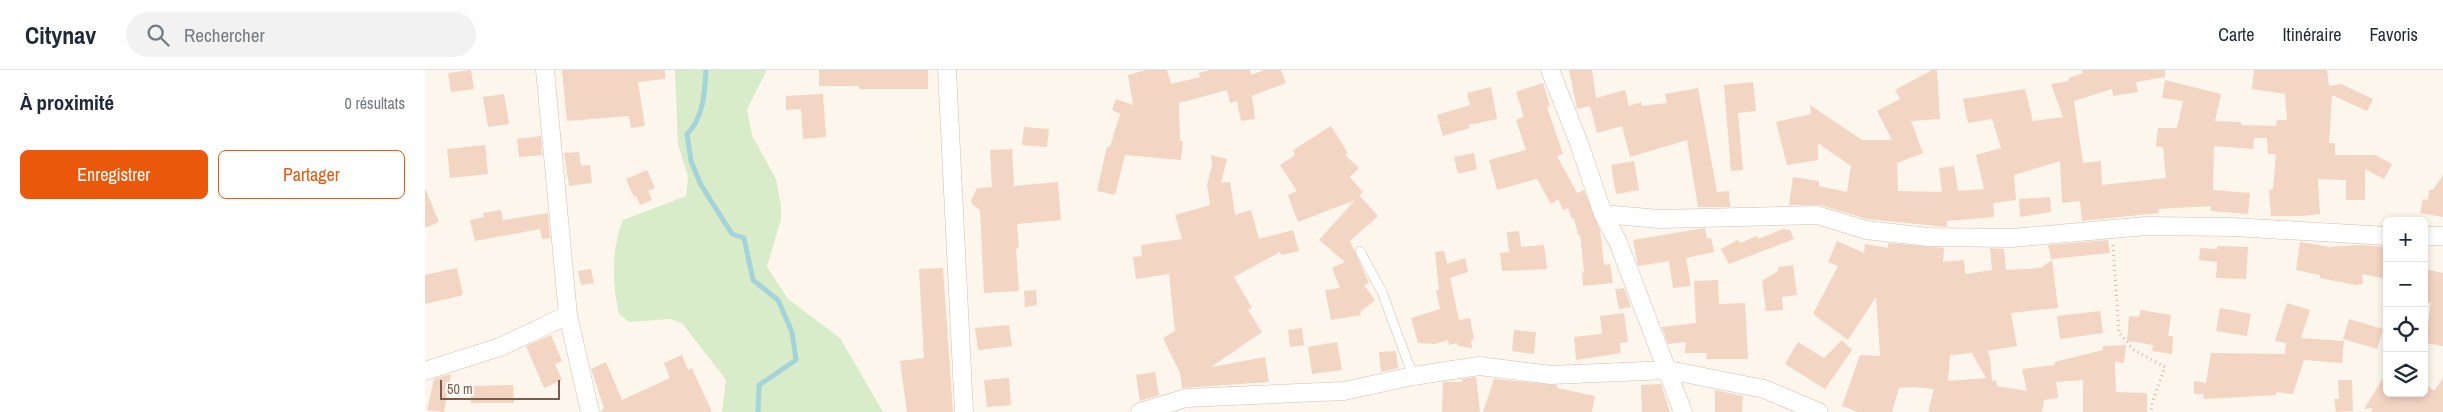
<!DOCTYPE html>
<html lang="fr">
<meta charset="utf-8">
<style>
:root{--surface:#fff;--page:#f2f2f3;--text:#1f2937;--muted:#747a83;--line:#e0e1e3;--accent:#ea580c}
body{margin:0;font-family:"Archivo Narrow",sans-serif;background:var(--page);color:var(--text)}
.controls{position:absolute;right:15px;bottom:15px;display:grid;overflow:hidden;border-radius:8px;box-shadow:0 2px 8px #0003}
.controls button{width:45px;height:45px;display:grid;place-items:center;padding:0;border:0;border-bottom:1px solid var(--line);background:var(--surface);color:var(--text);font:25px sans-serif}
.scale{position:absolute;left:15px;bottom:12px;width:120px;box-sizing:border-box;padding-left:5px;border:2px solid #7a5c4d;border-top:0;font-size:14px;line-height:18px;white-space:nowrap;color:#7a5c4d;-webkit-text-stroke:4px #fffaf3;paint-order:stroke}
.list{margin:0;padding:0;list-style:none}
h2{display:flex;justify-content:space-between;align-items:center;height:65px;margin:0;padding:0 20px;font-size:21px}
h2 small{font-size:16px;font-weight:400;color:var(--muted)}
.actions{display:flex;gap:10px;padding:15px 20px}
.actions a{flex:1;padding:11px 0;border:1px solid var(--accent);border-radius:8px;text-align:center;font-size:18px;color:var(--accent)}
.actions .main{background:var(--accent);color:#fff}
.icon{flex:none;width:28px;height:28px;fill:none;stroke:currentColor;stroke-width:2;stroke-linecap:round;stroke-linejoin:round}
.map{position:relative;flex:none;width:2018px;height:342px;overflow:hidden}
header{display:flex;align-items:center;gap:30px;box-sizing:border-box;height:70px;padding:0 25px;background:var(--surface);border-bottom:1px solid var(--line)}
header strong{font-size:24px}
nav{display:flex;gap:28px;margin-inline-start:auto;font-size:18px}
.search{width:350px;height:45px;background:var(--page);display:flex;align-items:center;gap:12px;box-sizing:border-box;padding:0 18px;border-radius:28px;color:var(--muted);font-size:19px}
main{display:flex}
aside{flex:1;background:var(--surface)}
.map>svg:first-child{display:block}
.green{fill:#d8ecc9}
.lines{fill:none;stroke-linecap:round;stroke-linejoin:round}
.stream{stroke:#a5d3da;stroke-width:5}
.building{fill:#f3d5c3;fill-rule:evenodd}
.lane-casing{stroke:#d1beb0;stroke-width:10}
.street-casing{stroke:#d1beb0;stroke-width:19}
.path{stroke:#d9b8a5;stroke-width:3;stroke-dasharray:1 4;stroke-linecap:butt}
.lane{stroke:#fff;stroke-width:9}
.street{stroke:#fff;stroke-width:18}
</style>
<header>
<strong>Citynav</strong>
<div class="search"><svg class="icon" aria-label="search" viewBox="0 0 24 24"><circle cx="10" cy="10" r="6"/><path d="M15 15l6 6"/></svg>Rechercher</div>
<nav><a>Carte</a><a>Itinéraire</a><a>Favoris</a></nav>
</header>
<main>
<aside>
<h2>À proximité<small>0 résultats</small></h2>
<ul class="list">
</ul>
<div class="actions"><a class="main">Enregistrer</a><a>Partager</a></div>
</aside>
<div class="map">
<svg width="2018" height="342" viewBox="0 0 2018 342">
<rect width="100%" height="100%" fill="#fdf6ec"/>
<path class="green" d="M250,0H342L322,39L327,65L351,109L356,136V149L342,197L363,229L415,268L458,342H297L301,310L257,253L245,249L204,252L194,244C187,214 186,179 198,150L261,126L263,107L253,74Z"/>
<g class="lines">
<path class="stream" d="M281,0C280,22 278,49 262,64L266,91L276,115L307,164L319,168L328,210L353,230L367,262L371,290L334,315L333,342"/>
</g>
<path class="building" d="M46,0L49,19L26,22L23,3Z
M137,0H240V9L213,12L220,56L206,58L204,46L142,51Z
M394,0H503V19H434V16H394Z
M721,0H742L746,14L775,7L774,3L785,0H825L826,5L839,0H856L861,13L827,26L830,49L816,51L812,31L805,33L802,20L754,33L755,71H758L756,90L700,85L690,125L672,121L682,76L685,77L695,44L687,40L691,29L708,35L703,5Z
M1144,0H1167L1171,28L1200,20L1204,36L1216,32L1217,36L1242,33L1240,24L1273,18L1292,122L1304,121L1305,137H1273L1262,70L1205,87L1197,56L1172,63L1165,36L1152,39Z
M1507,0H1512L1515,49L1486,51L1498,83L1472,93L1473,121L1517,122L1514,98L1529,96L1533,121L1559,119L1551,85L1576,78L1567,49L1543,53L1538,29L1600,19L1608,51L1638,47L1626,14L1644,11V8L1658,3L1657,0H1740V7L1711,12L1713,22L1688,26L1687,19L1649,31L1658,93L1676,91L1677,115L1741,108L1738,77L1731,76L1733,58H1752L1758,31L1737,28L1740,10L1796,24L1790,51L1816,52V55L1851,56L1852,50H1862L1860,24L1827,19L1829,0H1902L1904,16L1916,14L1948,29L1942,41L1907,25L1904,73H1910V85H1950L1967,94L1959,109L1940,99V130H1921V110L1893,109L1895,144L1878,146H1846L1844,120L1848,119L1851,84H1843L1842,68H1829L1828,79L1789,76L1788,120L1825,123L1823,144L1786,141V136L1733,139L1734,143L1657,151L1655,131L1637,133L1635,91L1589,105L1591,130L1568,133L1569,147L1522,151V157L1442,149L1395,135H1364L1368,107L1394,111V116L1422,122L1426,96L1393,73V90L1362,95L1351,52L1386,44L1385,35L1437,70H1467L1452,41L1475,29L1470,20Z
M1328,12L1331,41L1313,43L1318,100L1306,101L1299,15Z
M1118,13L1125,36L1122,37L1138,84L1132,86L1152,123L1159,120L1175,160L1179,195L1185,194L1188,213L1158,216L1157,203L1159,202L1155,164L1153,165L1149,148L1147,149L1143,138L1138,140L1133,129L1126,134L1112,109L1072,120L1064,90L1101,80L1091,50L1099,47L1091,22Z
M1066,17L1072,49L1044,55L1045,58L1018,66L1012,45L1045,35L1042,23Z
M79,24L84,54L63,57L58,27Z
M398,24L401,67L378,69L376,39L361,40V26Z
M906,56L923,83L920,85L934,98L925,107L938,122L934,125L953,146L925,171L944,213L939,215L950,230L935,242L936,245L906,250L900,220L915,218L907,198L920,192L894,170L930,130L873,152L863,125L872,121L855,95L870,85L868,80Z
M599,57L624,59L622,77L597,75Z
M116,66L117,85L94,87L92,69Z
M60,75L63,104L25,108L22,79Z
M587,79L589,116L633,112L636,150L592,154L594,178L591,179L594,221L559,223L555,140L547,134L546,130L552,118L567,117L565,80Z
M154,82L156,96L165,95L167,113L144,116L139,83Z
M1049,83L1052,99L1033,104L1029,87Z
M786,85L802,89L796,113L805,112L810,145L826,140L834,169L868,160L874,181L856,185L855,182L809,207L827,238L823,240L837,262L786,297L840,287L844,312L757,318L755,303L738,268L750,261L744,204L711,209L708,187L717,186L716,175L757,169L750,145L785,135L782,115L787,95Z
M1209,91L1214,120L1191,124L1186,95Z
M222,100L230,118L223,121L227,130L215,135L211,126L209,127L201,109Z
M2018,105V147L1995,143L1998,129L2003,130L2004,120H2008Z
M0,118L14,152L0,158Z
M1625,127L1626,142L1595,147L1594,129Z
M76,140L78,150L123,143L125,168L117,169L115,159L50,171L45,150L59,147L58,143Z
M1280,158L1282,169L1286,168L1289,182L1261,188L1266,216L1248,218L1244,191L1213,196L1208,170Z
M1358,159L1365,160L1369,169L1304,194L1296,179L1313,170L1315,173L1332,166L1333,169Z
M1094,161L1096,177L1119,175L1122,199L1077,201L1075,183L1084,182L1082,162Z
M1683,170L1685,183L1626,189L1623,175Z
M1412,171L1439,183L1440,174L1463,178V173L1519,178L1518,192L1539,190L1540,204L1567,200L1565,178L1579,179L1581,200L1616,198L1627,190L1633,238L1586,243L1592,276L1562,281L1565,287L1567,311L1571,310L1572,316L1602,321L1597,299L1630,295L1629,292L1678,280V276L1701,275L1699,293L1690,292L1691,322L1722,323V342H1658V310L1631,312L1633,328L1619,330L1617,342H1503L1509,319L1487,317L1474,318L1467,342H1433L1417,336L1435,285L1455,286L1451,227L1423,270L1388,244L1413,196L1403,192ZM1547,283L1561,308L1523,311L1525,285Z
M1875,172L1905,177L1933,175L1962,177V209L1937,204L1938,214L1931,215L1895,208V205L1871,200Z
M1792,176L1823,177L1821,209L1791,208L1792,192L1774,190L1775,178L1792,179Z
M1019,181L1022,194L1040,188L1043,202L1025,208L1034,250L1045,248L1049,269L1046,270L1047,278L1033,276L1032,273L1024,275L1023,270L1010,274L993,273L986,248L1015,239L1011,220H1014L1010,182Z
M1368,195L1372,225L1357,227L1358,240L1341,241L1337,211L1353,201V197Z
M32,198L38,225L0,234V205Z
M518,198L528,342H482L475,291L499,288L494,199Z
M166,199L169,213L156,215L153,201Z
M1999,199L2018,203V276L2000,273L2006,233L1999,232Z
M1293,210L1294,234L1320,233L1323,289H1281L1282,283H1260L1261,272L1243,274L1237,257L1271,253L1269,211Z
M1199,218L1206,237L1194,239L1190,219Z
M611,220L612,235L600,237L599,221Z
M1862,233L1885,240L1876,268L1919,271L1917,293L1879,290L1868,324L1851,322V325L1779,329L1778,324H1769V311L1781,313L1786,283L1860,284L1861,273L1850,271Z
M1795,238L1826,244L1822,266L1791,261Z
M1716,240L1746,245L1743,266H1748L1747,284L1727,281L1728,275L1702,271L1704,246L1714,247Z
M1675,241L1678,263L1635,269L1632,246Z
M1199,243L1203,272L1195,273L1196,283L1151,290L1149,267L1177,264L1175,246Z
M1924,249L1958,259L1952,279L1918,269Z
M584,255L587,276L553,280L550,258Z
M877,258L879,275L865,277L863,260Z
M1089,260L1111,262L1109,284L1087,281Z
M126,265L137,291L130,294L137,310L119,318L101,276Z
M1417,270L1427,280L1400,319L1360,294L1373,272L1399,288Z
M912,272L917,300L887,304L883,277Z
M971,281L973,298L956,302L954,282Z
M257,285L263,300L267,298L287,342H175L179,338L166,299L181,292L197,330L245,308L239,293Z
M730,302L734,325L715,331L711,305Z
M1962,302V323H1999V313L2009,321L2018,308V342H1946L1948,338L1939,339Z
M26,304L19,342L2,340L9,309Z
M1051,307L1055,342H1017L1018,312H1038L1037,309Z
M584,308L586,335L562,337L559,310Z
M1069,309L1132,315V318L1170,326L1167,342H1058Z
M1913,310H1927L1928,341L1911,342L1909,329H1914Z
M1236,314L1245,342H1217L1216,315Z
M88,315L89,333H46V316Z
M1290,320L1318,326L1317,342H1290Z"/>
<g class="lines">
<defs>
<path id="lane" d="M935,181L957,222L988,306"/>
<path id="street" d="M120,0L143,245L165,342
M522,0L539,342
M1125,0L1154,73L1178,144L1193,172L1258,342
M1178,144L1234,149L1392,145L1441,160L1503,167L1587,168L1721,156L1808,157L1962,166
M1999,166H2018
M0,301L75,277L143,245
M715,342L761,328L919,321L988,306L1054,296L1126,305L1244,300L1339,319L1394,342"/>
</defs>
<use href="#lane" class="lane-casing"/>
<use href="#street" class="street-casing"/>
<path class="path" d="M1688,175L1694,263L1709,280L1740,297L1727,333L1726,342"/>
<use href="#lane" class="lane"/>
<use href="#street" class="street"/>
</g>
</svg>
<div class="controls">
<button>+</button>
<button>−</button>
<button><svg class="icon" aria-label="locate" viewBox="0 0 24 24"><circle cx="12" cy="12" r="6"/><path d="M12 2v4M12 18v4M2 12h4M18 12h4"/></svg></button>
<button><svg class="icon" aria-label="layers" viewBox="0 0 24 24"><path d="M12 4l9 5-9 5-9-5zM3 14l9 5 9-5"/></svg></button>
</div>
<div class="scale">50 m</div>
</div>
</main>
